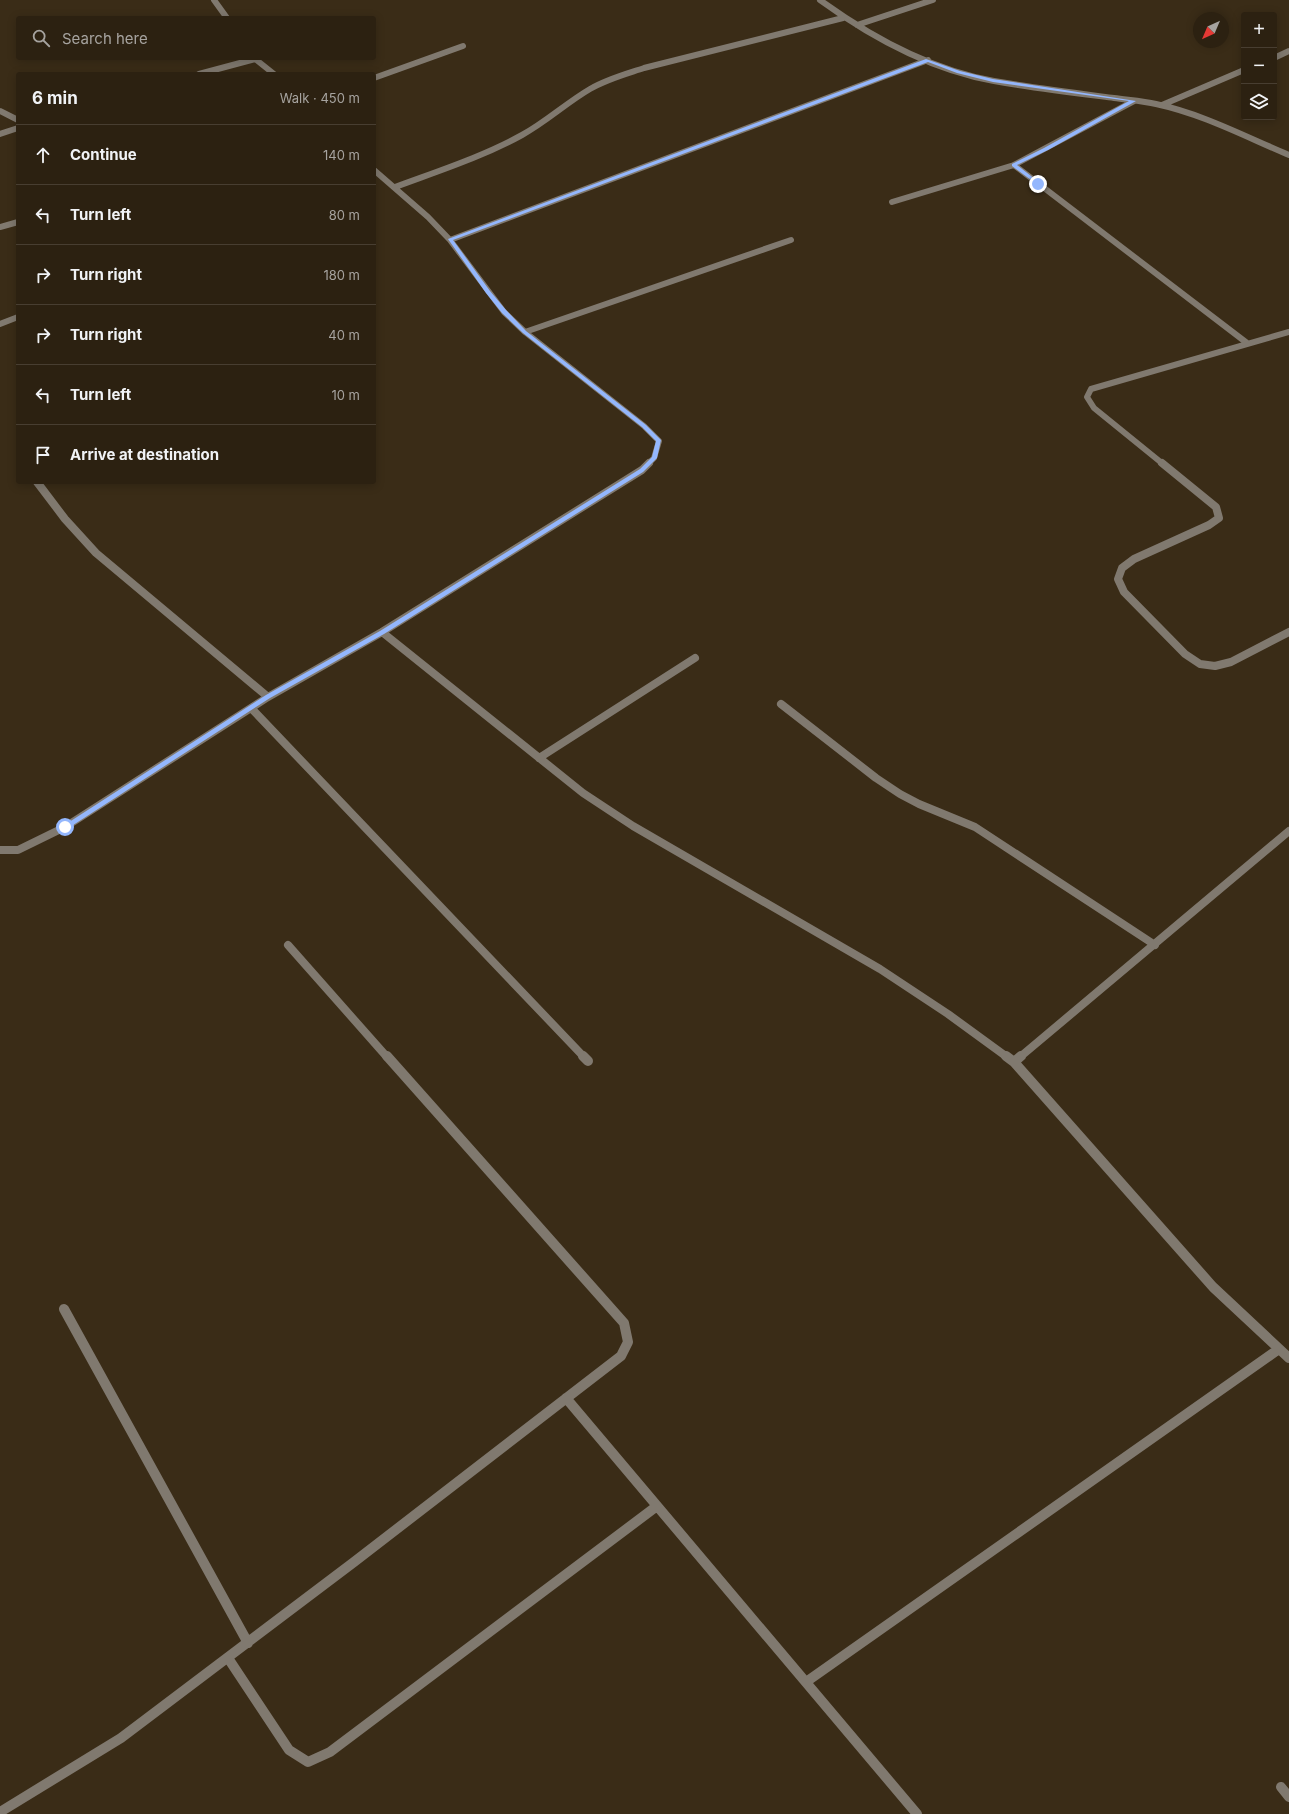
<!DOCTYPE html>
<meta charset="utf-8">
<style>
:root{--surface:#2c2111;--page:#34291a;--text:#f1f3f6;--muted:#a6a39f;--line:#483e31}
body{margin:0;font-family:Inter,sans-serif;background:var(--page);color:var(--text)}
.controls{position:absolute;right:12px;top:12px;display:grid;overflow:hidden;border-radius:4px;box-shadow:0 2px 10px #0003}
.controls button{width:36px;height:36px;display:grid;place-items:center;padding:0;border:0;border-bottom:1px solid var(--line);background:var(--surface);color:var(--text);font:20px sans-serif}
.compass{position:absolute;left:1193px;top:12px;width:36px;height:36px;border-radius:50%;background:var(--surface);box-shadow:0 2px 10px #0003;rotate:224deg}
.stop{position:absolute;width:12px;height:12px;margin:-9px;border:3px solid #94b7fd;border-radius:50%;background:#fff}
.stop.end{background:#94b7fd;border-color:#fff;box-shadow:0 1px 4px #0008}
.list{margin:0;padding:0;list-style:none}
h2{display:flex;justify-content:space-between;align-items:center;height:52px;margin:0;padding:0 16px;font-size:17px}
h2 small{font-size:13px;font-weight:400;color:var(--muted)}
.list li{display:grid;grid-template-columns:26px 1fr auto;gap:12px;align-items:center;box-sizing:border-box;height:60px;padding:0 16px;border-top:1px solid var(--line)}
.list b{display:block;font-size:15px;white-space:nowrap}
.list em{font-size:13px;font-style:normal;color:var(--muted)}
.icon{flex:none;width:22px;height:22px;fill:none;stroke:currentColor;stroke-width:2;stroke-linecap:round;stroke-linejoin:round}
.map{position:relative;flex:none;width:1289px;height:1814px;overflow:hidden}
.search{position:absolute;background:var(--surface);box-shadow:0 2px 10px #0003;left:16px;top:16px;width:360px;height:44px;display:flex;align-items:center;gap:10px;box-sizing:border-box;padding:0 14px;border-radius:4px;color:var(--muted);font-size:15px}
.panel{position:absolute;background:var(--surface);box-shadow:0 2px 10px #0003;left:16px;top:72px;width:360px;height:412px;border-radius:4px}
.map>svg:first-child{display:block}
.lines{fill:none;stroke-linecap:round;stroke-linejoin:round}
.minor-far2{stroke:#80796f;stroke-width:6}
.minor-far1{stroke:#80796f;stroke-width:8}
.minor{stroke:#80796f;stroke-width:10}
.route{fill:#94b7fd}
</style>
<div class="map">
<svg width="1289" height="1814" viewBox="0 0 1289 1814">
<rect width="100%" height="100%" fill="#3a2c17"/>
<g class="lines">
<path class="minor-far2" d="M214,0L227,18
M820,0C871,37 932,70 994,81C1034,88 1075,93 1114,98C1128,100 1143,101 1156,104C1203,114 1246,137 1289,155
M857,25L933,0
M254,58L274,74
M1274,58L1289,51
M199,74L255,59
M374,78L463,46
M1162,105L1244,70
M0,111L18,120
M0,134L18,128
M1014,165L1247,343
M374,170L428,217L450,240L504,312L525,332L644,426L659,441L654,458L648,464
M395,187C438,171 482,157 522,135C546,122 566,103 590,89C607,79 626,74 644,68L843,18
M892,202L1014,165L1134,101
M0,227L18,222
M450,240L928,60
M0,324L18,317
M525,332L791,240
M1163,464L1094,408L1087,397L1091,389L1289,332"/>
<path class="minor-far1" d="M1162,463L1216,507L1219,518L1209,525L1134,559L1122,568L1118,579L1124,592L1185,654L1200,664L1215,666L1231,662L1289,632
M37,482L65,519L96,553L268,697
M382,632L583,793L633,826L880,969L948,1014L1007,1057
M781,704L876,778L900,794L919,804L975,827L1155,945
M251,708L584,1057
M539,758L695,658
M0,850H18L65,827L268,697L382,632L642,470L649,463
M288,945L387,1057
M1020,1057L1289,831"/>
<path class="minor" d="M583,1056L588,1061
M1006,1056L1014,1062L1213,1287L1289,1358
M1014,1062L1021,1056
M64,1309L248,1643
M566,1398L917,1814
M228,1658L289,1750L308,1762L330,1752L657,1506
M806,1682L1279,1349
M1281,1787L1289,1797
M0,1812L121,1738L354,1562L621,1356L628,1342L624,1323L387,1056"/>
</g>
<path class="route" d="M926,59L960,71L993,79L1136,101L1048,150L1017,165L1040,183L1038,185L1012,166V164L1044,148L1129,101L993,82L957,73L928,62L453,240L490,291L506,310L526,331L646,425L661,440L657,458L643,472L384,634L270,698L67,829H63V826L266,695L380,631L640,469L652,457L656,441L642,427L523,333L502,313L486,293L448,239Z"/>
</svg>
<div class="controls">
<button>+</button>
<button>−</button>
<button><svg class="icon" aria-label="layers" viewBox="0 0 24 24"><path d="M12 4l9 5-9 5-9-5zM3 14l9 5 9-5"/></svg></button>
</div>
<svg class="compass" viewBox="-18 -18 36 36"><path d="M0-13l5 13h-10z" fill="#e53935"/><path d="M0 13l5-13h-10z" fill="#a6a39f"/></svg>
<div class="stop" style="left:65px;top:827px"></div>
<div class="stop end" style="left:1038px;top:184px"></div>
<div class="search"><svg class="icon" aria-label="search" viewBox="0 0 24 24"><circle cx="10" cy="10" r="6"/><path d="M15 15l6 6"/></svg>Search here</div>
<section class="panel">
<h2>6 min<small>Walk · 450 m</small></h2>
<ul class="list">
<li><svg class="icon" aria-label="ahead" viewBox="0 0 24 24"><path d="M12 20V5M6 11l6-6 6 6"/></svg><div><b>Continue</b></div><em>140 m</em></li>
<li><svg class="icon" aria-label="left" viewBox="0 0 24 24"><path d="M17 20v-9H6M10 6l-5 5 5 5"/></svg><div><b>Turn left</b></div><em>80 m</em></li>
<li><svg class="icon" aria-label="right" viewBox="0 0 24 24"><path d="M7 20v-9h11M14 6l5 5-5 5"/></svg><div><b>Turn right</b></div><em>180 m</em></li>
<li><svg class="icon" aria-label="right" viewBox="0 0 24 24"><path d="M7 20v-9h11M14 6l5 5-5 5"/></svg><div><b>Turn right</b></div><em>40 m</em></li>
<li><svg class="icon" aria-label="left" viewBox="0 0 24 24"><path d="M17 20v-9H6M10 6l-5 5 5 5"/></svg><div><b>Turn left</b></div><em>10 m</em></li>
<li><svg class="icon" aria-label="arrive" viewBox="0 0 24 24"><path d="M6 21V4h12l-3 4 3 4H6"/></svg><div><b>Arrive at destination</b></div></li>
</ul>
</section>
</div>
